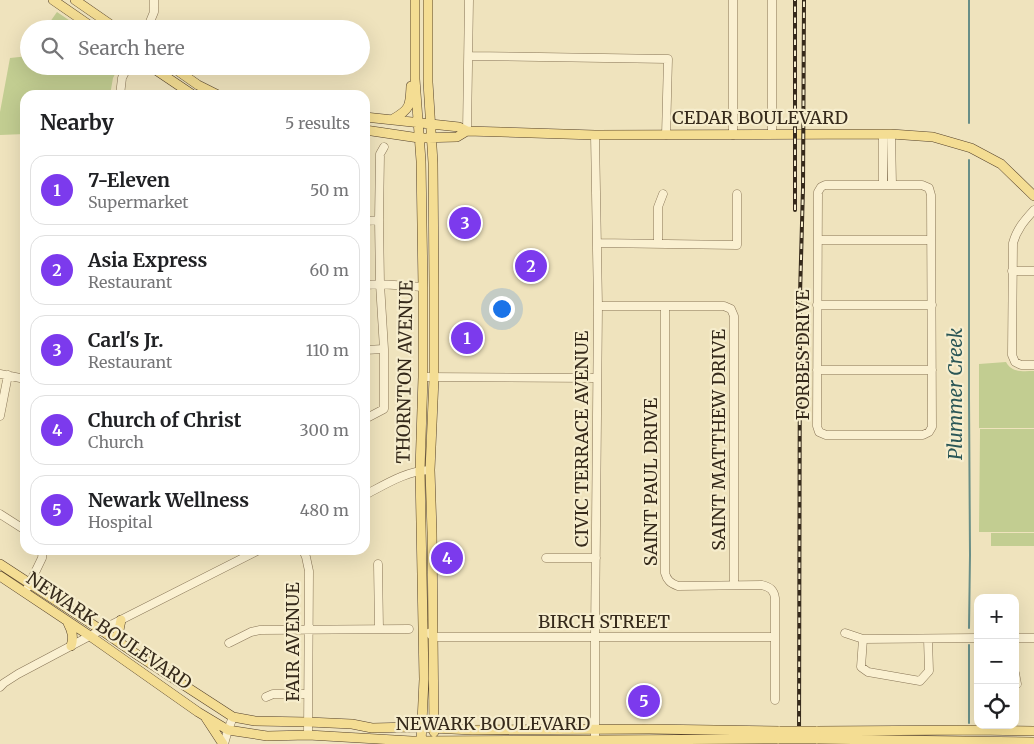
<!DOCTYPE html>
<meta charset="utf-8">
<style>
:root{--surface:#fff;--page:#f6f6f6;--text:#202124;--muted:#757577;--line:#e0e0e0;--accent:#7c3aed}
body{margin:0;font-family:Merriweather,serif;background:var(--page);color:var(--text)}
.controls{position:absolute;right:15px;bottom:15px;display:grid;overflow:hidden;border-radius:10px;box-shadow:0 5px 20px #0002}
.controls button{width:45px;height:45px;display:grid;place-items:center;padding:0;border:0;border-bottom:1px solid var(--line);background:var(--surface);color:var(--text);font:25px sans-serif}
.you{position:absolute;left:501px;top:308px;width:18px;height:18px;margin:-12px;border:4px solid #fff;border-radius:50%;background:#1a73e8;box-shadow:0 0 0 8px #1a73e833}
.badge{display:grid;place-items:center;width:32px;height:32px;border-radius:50%;background:var(--accent);color:#fff;font-size:16px;font-weight:700}
.pin{position:absolute;translate:-50% -50%;border:2px solid #fff;box-shadow:0 1px 5px #0006}
.list{margin:0;padding:0;list-style:none}
h2{display:flex;justify-content:space-between;align-items:center;height:65px;margin:0;padding:0 20px;font-size:21px}
h2 small{font-size:16px;font-weight:400;color:var(--muted)}
.list li{display:grid;grid-template-columns:32px 1fr auto;gap:15px;align-items:center;box-sizing:border-box;height:70px;margin:0 10px 10px;padding:0 10px;border:1px solid var(--line);border-radius:15px}
.list b{display:block;font-size:19px;white-space:nowrap}
.list p{margin:0;font-size:16px;white-space:nowrap;color:var(--muted)}
.list em{font-size:16px;font-style:normal;color:var(--muted)}
.icon{flex:none;width:28px;height:28px;fill:none;stroke:currentColor;stroke-width:2;stroke-linecap:round;stroke-linejoin:round}
.map{position:relative;flex:none;width:1034px;height:744px;overflow:hidden}
.search{position:absolute;background:var(--surface);box-shadow:0 5px 20px #0002;left:20px;top:20px;width:350px;height:55px;display:flex;align-items:center;gap:12px;box-sizing:border-box;padding:0 18px;border-radius:28px;color:var(--muted);font-size:19px}
.panel{position:absolute;background:var(--surface);box-shadow:0 5px 20px #0002;left:20px;top:90px;width:350px;height:465px;border-radius:15px}
.map>svg:first-child{display:block}
.green{fill:#c2cd91}
.lines{fill:none;stroke-linecap:round;stroke-linejoin:round}
.stream{stroke:#688e87;stroke-width:2}
.minor-casing{stroke:#877456;stroke-width:9}
.major-casing{stroke:#54412b;stroke-width:10}
.minor{stroke:#faf0d1;stroke-width:8}
.major{stroke:#f4dd93;stroke-width:9}
.rail-casing{stroke:#362a1b;stroke-width:4}
.rail{stroke:#f6edcd;stroke-width:2;stroke-dasharray:5.5;stroke-linecap:butt}
.major-bridge-casing{stroke:#54412b;stroke-width:10;stroke-linecap:butt}
.major-bridge{stroke:#f4dd93;stroke-width:9}
.labels{text-anchor:middle;stroke-width:4.5;stroke-linejoin:round;paint-order:stroke}
.street-label{font-size:18px;fill:#362a1b;stroke:#f6edcd}
.water-label{font-size:19px;font-style:italic;fill:#2a5656;stroke:#f6edcd}
</style>
<div class="map">
<svg width="1034" height="744" viewBox="0 0 1034 744">
<rect width="100%" height="100%" fill="#efe3bd"/>
<path class="green" d="M57,12L82,29H45Z
M29,56V66H119L113,78L110,95H25V134L0,135V112L10,58Z
M1006,362C1012,373 1023,371 1034,371V428H979V364Z
M980,429H1034V532H979Z
M991,533H1034V546H991Z"/>
<g class="lines">
<path class="stream" d="M969,0V123
M969,628L970,555L969,398V160
M969,723V645"/>
<defs>
<path id="minor" d="M147,29L154,12V0
M469,56L668,59L666,135
M120,95L122,78L128,66
M467,131L469,0
M772,134V0
M883,134V185
M891,134L892,185
M595,135L598,306L595,637V744
M733,135V0
M825,185H922L929,188L931,195L932,427L929,432L923,435H826L819,432L817,426L818,192L821,187Z
M1034,210C1024,221 1017,229 1013,243L1012,355L1015,362L1021,365H1034
M365,221L379,220
M818,240H931
M597,243L737,245V194
M658,244V207L663,194
M1012,271H1034
M365,285L380,284L423,287
M817,305H932
M598,306H724L731,309L734,316V585
M665,306V573C667,580 670,583 678,586L762,585C770,587 774,590 775,598V700
M365,350L384,349
M817,370H932
M0,374L25,379
M423,377L597,378
M0,416L8,375
M365,419L384,409V349L380,284L379,220L380,154L384,147
M365,495C386,484 406,471 430,470
M0,514L25,530
M303,550L306,557L309,571L308,735
M546,558H596
M378,564L379,629
M28,587L42,558L43,550
M429,633L433,637H775
M845,633L863,639L978,638
M1015,638H1034
M863,639L861,667L868,672L920,681L929,671L928,639
M229,643L251,632L260,630L409,629
M1015,673L1017,684
M0,687L4,683L18,674L101,630L259,550
M266,697L273,694H308
M224,744L228,730L233,717"/>
<path id="major" d="M53,0L95,29
M75,0L117,29
M415,0V79L421,161L423,287V377L420,470L424,679L421,744
M428,0V82L433,163L434,287V378L430,470L432,532L434,732
M150,66L193,95
M171,66L198,85L218,95
M365,117L459,127L467,131L595,135L891,134L933,137L971,148L1001,164L1034,196
M393,119C411,109 410,105 411,86
M365,130L419,138L457,137L467,131
M0,564L101,630L139,656L233,717L255,721L308,722L352,724L372,728L412,727L472,730L649,729L780,731
M0,576L90,636L198,712L228,730L267,736L308,735L412,741L779,739
M121,620L118,635L121,644
M68,623C72,631 74,637 71,646
M206,718L223,744
M816,731L977,730L1034,731
M816,739L1034,742"/>
</defs>
<use href="#minor" class="minor-casing"/>
<use href="#major" class="major-casing"/>
<use href="#minor" class="minor"/>
<use href="#major" class="major"/>
<defs>
<path id="rail" d="M795,210V0
M799,744L800,295L803,188L804,0"/>
</defs>
<use href="#rail" class="rail-casing"/>
<use href="#rail" class="rail"/>
<defs>
<path id="major-bridge" d="M780,731H816
M779,739H816"/>
</defs>
<use href="#major-bridge" class="major-bridge-casing"/>
<use href="#major-bridge" class="major-bridge"/>
</g>
<g class="labels">
<g class="street-label">
<text x="760" y="124">CEDAR BOULEVARD</text>
<text transform="translate(803 355) rotate(-90)" y="6">FORBES DRIVE</text>
<text transform="translate(405 372) rotate(-89)" y="6">THORNTON AVENUE</text>
<text transform="translate(582 439) rotate(-90)" y="6">CIVIC TERRACE AVENUE</text>
<text transform="translate(719 440) rotate(-90)" y="6">SAINT MATTHEW DRIVE</text>
<text transform="translate(651 482) rotate(-90)" y="6">SAINT PAUL DRIVE</text>
<text x="604" y="628">BIRCH STREET</text>
<text transform="translate(109 631) rotate(34)" y="6">NEWARK BOULEVARD</text>
<text transform="translate(293 642) rotate(-90)" y="6">FAIR AVENUE</text>
<text x="493" y="730">NEWARK BOULEVARD</text>
</g>
<g class="water-label">
<text transform="translate(955 394) rotate(-90)" y="7">Plummer Creek</text>
</g>
</g>
</svg>
<div class="controls">
<button>+</button>
<button>−</button>
<button><svg class="icon" aria-label="locate" viewBox="0 0 24 24"><circle cx="12" cy="12" r="6"/><path d="M12 2v4M12 18v4M2 12h4M18 12h4"/></svg></button>
</div>
<div class="you"></div>
<div class="pin badge" style="left:467px;top:338px">1</div>
<div class="pin badge" style="left:531px;top:266px">2</div>
<div class="pin badge" style="left:465px;top:223px">3</div>
<div class="pin badge" style="left:447px;top:558px">4</div>
<div class="pin badge" style="left:644px;top:701px">5</div>
<div class="search"><svg class="icon" aria-label="search" viewBox="0 0 24 24"><circle cx="10" cy="10" r="6"/><path d="M15 15l6 6"/></svg>Search here</div>
<section class="panel">
<h2>Nearby<small>5 results</small></h2>
<ul class="list">
<li><span class="badge">1</span><div><b>7-Eleven</b><p>Supermarket</p></div><em>50 m</em></li>
<li><span class="badge">2</span><div><b>Asia Express</b><p>Restaurant</p></div><em>60 m</em></li>
<li><span class="badge">3</span><div><b>Carl's Jr.</b><p>Restaurant</p></div><em>110 m</em></li>
<li><span class="badge">4</span><div><b>Church of Christ</b><p>Church</p></div><em>300 m</em></li>
<li><span class="badge">5</span><div><b>Newark Wellness</b><p>Hospital</p></div><em>480 m</em></li>
</ul>
</section>
</div>
